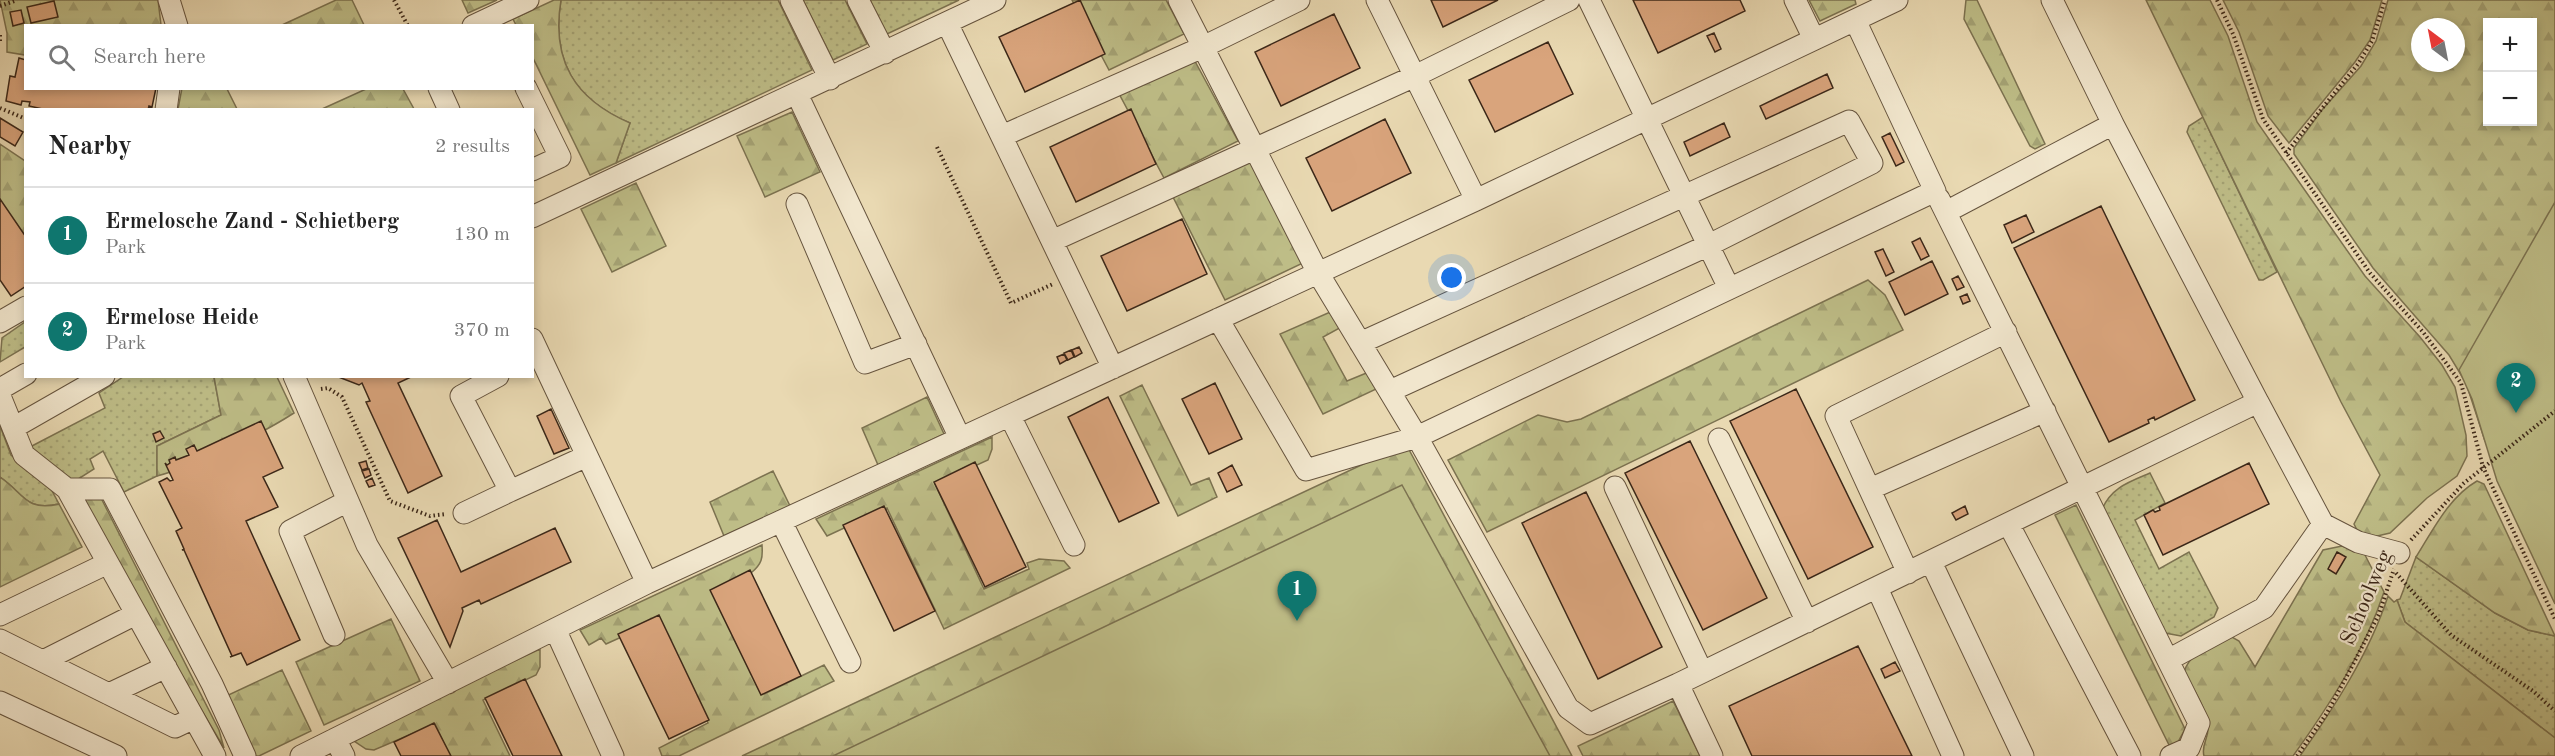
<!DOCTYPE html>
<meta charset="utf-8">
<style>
:root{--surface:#fff;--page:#f2f2f2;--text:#222;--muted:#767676;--line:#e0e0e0;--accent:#0f766e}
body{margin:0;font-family:"Old Standard TT",serif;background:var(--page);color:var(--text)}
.controls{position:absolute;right:18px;top:18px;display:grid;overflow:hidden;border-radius:0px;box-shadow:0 3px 9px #0003}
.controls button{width:54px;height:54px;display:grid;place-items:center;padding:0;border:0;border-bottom:2px solid var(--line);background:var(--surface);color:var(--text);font:30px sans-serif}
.compass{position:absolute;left:2411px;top:18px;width:54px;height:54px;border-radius:50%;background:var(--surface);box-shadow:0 3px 9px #0003;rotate:328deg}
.you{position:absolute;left:1452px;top:278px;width:21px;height:21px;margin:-15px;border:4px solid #fff;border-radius:50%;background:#1a73e8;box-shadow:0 0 0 9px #1a73e833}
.badge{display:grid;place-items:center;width:39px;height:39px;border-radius:50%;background:var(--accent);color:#fff;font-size:20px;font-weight:700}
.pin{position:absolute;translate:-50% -50px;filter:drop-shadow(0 2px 3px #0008)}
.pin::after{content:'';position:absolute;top:32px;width:21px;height:18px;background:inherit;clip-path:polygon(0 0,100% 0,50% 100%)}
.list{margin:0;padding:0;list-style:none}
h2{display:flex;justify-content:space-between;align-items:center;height:78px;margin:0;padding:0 24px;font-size:26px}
h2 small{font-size:20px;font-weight:400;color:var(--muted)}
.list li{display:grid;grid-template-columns:39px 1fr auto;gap:18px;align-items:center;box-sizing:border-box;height:96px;padding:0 24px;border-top:2px solid var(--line)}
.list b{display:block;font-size:22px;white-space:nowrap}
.list p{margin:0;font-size:20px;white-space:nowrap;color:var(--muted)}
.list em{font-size:20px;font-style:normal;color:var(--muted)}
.icon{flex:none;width:33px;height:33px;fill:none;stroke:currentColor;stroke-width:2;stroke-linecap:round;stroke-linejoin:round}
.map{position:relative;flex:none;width:2555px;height:756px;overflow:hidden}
.search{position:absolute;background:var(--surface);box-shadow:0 3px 9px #0003;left:24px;top:24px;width:510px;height:66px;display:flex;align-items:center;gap:15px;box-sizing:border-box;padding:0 21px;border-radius:0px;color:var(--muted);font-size:22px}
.panel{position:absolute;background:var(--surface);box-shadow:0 3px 9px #0003;left:24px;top:108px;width:510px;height:270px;border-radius:0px}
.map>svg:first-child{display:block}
.grass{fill:url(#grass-dots);stroke:#7c7250;stroke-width:1.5}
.forest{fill:url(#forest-firs);stroke:#7c7250;stroke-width:1.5;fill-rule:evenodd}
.green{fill:#bebd87;stroke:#7c7250;stroke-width:1.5}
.building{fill:#d9a47c;stroke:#3b2718;stroke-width:1.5}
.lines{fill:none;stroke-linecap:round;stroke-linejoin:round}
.minor-casing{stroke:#66543e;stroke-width:23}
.path{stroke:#3b2718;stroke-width:4;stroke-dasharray:1.5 3;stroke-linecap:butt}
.minor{stroke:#f1e6cd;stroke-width:21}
.labels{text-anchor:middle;stroke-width:4.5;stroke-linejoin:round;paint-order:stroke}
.street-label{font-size:22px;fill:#3b2718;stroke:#f1e6cd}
</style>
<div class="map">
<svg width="2555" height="756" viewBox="0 0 2555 756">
<defs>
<pattern id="grass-dots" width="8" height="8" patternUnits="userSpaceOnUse" patternTransform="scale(1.5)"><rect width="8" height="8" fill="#bebd87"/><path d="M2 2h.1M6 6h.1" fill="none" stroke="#a4a274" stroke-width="1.8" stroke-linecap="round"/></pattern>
<pattern id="forest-firs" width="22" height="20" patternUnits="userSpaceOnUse" patternTransform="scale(1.5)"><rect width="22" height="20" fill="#bebd87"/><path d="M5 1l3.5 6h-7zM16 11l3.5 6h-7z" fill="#a4a274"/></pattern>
</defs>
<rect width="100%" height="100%" fill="#e9d9b2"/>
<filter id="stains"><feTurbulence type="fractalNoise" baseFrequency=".00333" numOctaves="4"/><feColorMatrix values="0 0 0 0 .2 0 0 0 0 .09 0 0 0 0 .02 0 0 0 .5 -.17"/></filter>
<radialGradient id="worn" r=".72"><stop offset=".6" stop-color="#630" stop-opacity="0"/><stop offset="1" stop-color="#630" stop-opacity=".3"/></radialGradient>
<path class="grass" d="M561,0H778L812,70L616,163L630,123C574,99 551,60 561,0Z
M803,0H845L867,44L833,60Z
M870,0H959L887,34Z
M2203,117L2277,272L2263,280H2259L2187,132L2189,126Z
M25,322V347L0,362L2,338Z
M123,377H214L221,415L157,446V476L124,492L103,451L90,459L94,469L72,483L30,447L105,408L99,393Z
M0,426L11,455L51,489L59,504C25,512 24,493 0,477Z
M2150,473L2165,503L2135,520L2159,569L2189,552L2218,608L2214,617L2181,636L2165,633L2102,509C2112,487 2129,482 2150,473Z
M2416,557L2495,613L2528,630L2555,636V738L2405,622L2397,600L2400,599Z"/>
<path class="forest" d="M0,0H158L161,25L26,26L25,55L7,52V33Z
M336,0H352L364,25H282Z
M462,0H497L468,13Z
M554,0H561C551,60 574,99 630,123L616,163L590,175L533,58L532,26L516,25L513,19Z
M1072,0H1166L1184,34L1109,70Z
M1809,0H1855L1856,4L1820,21Z
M1966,0H1977L2045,144L2035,149L2030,146L1964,19Z
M2146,0H2210L2228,36L2257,122L2365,276L2420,337L2442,365L2455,387L2466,435L2467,456L2457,476L2427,498L2390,533L2373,537L2358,532L2354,524L2380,475L2341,402Z
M2223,0H2382L2370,40L2355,62L2289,143L2268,116L2239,32Z
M2388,0H2555V403L2494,444L2485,441L2466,383L2449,355L2373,268L2294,154V148L2322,110L2361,66L2376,41ZM2488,22H2532V122H2488ZM2420,27H2456V63H2420Z
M1190,52L1238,141L1164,178L1116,88Z
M182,88L227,89L237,109H178Z
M366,89H403L414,109H322Z
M792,112L820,172L765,197L737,136Z
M0,144L25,161V239L0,202Z
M1249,158L1303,263L1225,300L1172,195Z
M636,183L666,246L612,272L581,209Z
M1868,280L1885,295L1903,330L1487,532L1448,460L1538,415L1567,422L1581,419Z
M1341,310L1356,319L1323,337L1347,381L1381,367L1389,383L1323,414L1280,334L1328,313Z
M214,377H277L294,413C258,436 198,465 157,476V446L221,415Z
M1142,385L1191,485L1209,478L1217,497L1178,516L1120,396Z
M927,397L944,434L878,465L862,428Z
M992,437V449L988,460L935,484L984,589L1029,569L1027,563L1039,559L1064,561L1070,568L944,629L887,508L827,536L816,519Z
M1406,444L1572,756H742Z
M773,471L790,506L724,536L710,502Z
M0,477C24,493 25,512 59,504L82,547L0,587Z
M2477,481L2484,484L2555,636L2528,630L2495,613L2416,557C2433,530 2449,497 2477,481Z
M100,496L219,730L224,748L80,506L85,497Z
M2076,505L2185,729L2178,742L2170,747L2055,515Z
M762,545C763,558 762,564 751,573L764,694L824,665L834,681L679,756H662L659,748L708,723L659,620L606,644L601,638L589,645L580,630Z
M2342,546L2364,553L2384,592C2365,650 2329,706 2293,756H2204C2201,745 2208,740 2208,729C2208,710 2193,689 2184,672C2190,651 2214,646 2232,637L2239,641L2255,667L2323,550Z
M2388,596L2394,602L2397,600L2405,622L2555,738V756H2300C2334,708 2370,652 2388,596Z
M391,619L420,681L324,725L296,662Z
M540,649V667L536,675L483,700L510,756H450L435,724L374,750L366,749L354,741L473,680Z
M282,670L311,731L259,756H253L224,697Z
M1673,701L1700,756H1583L1578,746Z"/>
<path class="green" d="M2555,202V604L2497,481L2472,399L2459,370Z
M1402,485L1550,756H833Z"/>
<path class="building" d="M1080,0L1105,54L1025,92L999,37Z
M1431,0H1498L1443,27Z
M1633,0H1740L1745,11L1658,53Z
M54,1L58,17L31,23L27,7Z
M21,10L24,23L13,26L10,12Z
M1334,14L1360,68L1281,106L1255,52Z
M1714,33L1721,49L1715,52L1707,36Z
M1548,42L1573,94L1495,132L1469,80Z
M19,58L26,60V88H156L152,107L149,106L148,110H47L29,106L30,102L22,101L21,105L6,101L10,76L15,77Z
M1827,74L1833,88L1766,119L1760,106Z
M1131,109L1156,164L1076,202L1050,147Z
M0,118L23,132L15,146L0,137Z
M1385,119L1411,173L1332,211L1306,158Z
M1724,123L1730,137L1690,156L1684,142Z
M1890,133L1904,162L1896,166L1882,137Z
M0,199L26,237V286L11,296L0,280Z
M2101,206L2195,400L2155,420L2154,417L2148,420L2149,423L2109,442L2014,248Z
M2026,215L2034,232L2012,243L2004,225Z
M1182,219L1207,274L1127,311L1101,256Z
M1920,238L1929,256L1921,260L1912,242Z
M1883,249L1894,272L1886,276L1875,252Z
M1932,261L1948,294L1905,315L1889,282Z
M1958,276L1964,287L1957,290L1952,279Z
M1967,294L1970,301L1963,304L1960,297Z
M1079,347L1082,353L1075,357L1072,350Z
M1071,350L1074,357L1068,360L1064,353Z
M1064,354L1067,360L1060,364L1057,357Z
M336,376H413L398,383L442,476L408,493L366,402L370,401L362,383L359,385Z
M1215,383L1242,439L1209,454L1182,399Z
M1796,389L1873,547L1808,579L1730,421Z
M1108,397L1159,503L1119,522L1068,417Z
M551,409L569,448L554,454L537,416Z
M261,421L283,468L263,477L278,507L246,521L300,640L247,665L241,653L230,657L232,656L184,550H182L184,549L176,531L182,528L159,482L167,478L170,481L173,480L165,463L167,465L170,463L169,460L175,457L176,460L189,455L186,449L194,445L197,451Z
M160,431L164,438L156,442L153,434Z
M1690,441L1767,598L1703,630L1625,473Z
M366,461L368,468L362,470L359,463Z
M975,462L1026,567L985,587L934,482Z
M2249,463L2269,504L2163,555L2144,515L2153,510L2155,512L2160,510L2159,507Z
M1232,465L1242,485L1227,492L1218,473Z
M369,469L371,475L365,478L362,471Z
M372,478L375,485L369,487L366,481Z
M1586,492L1662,647L1598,679L1522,523Z
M884,506L935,611L894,631L843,525Z
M1965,506L1968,514L1956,520L1952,513Z
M437,520L461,572L555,528L571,562L481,604L479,600L462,608L463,611L450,647L398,538Z
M2337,552L2346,557L2336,574L2328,569Z
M750,570L801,676L761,695L710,590Z
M659,615L709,720L669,739L618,634Z
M1858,646L1912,756H1752L1729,706Z
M1895,662L1900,671L1885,678L1881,669Z
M525,679L562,756H513L485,698Z
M434,723L451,756H401L394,742Z"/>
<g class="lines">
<defs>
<path id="minor" d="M169,0L177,26
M791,0L830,79
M858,0L885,53
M1179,0L1318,273L1417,437L1935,191L1855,20
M1377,0L1476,200
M1589,0L1729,288
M1795,0L1814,39
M2052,0L2113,124
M947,23L1113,368
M473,26L528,0
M439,88L449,110
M526,88L560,157L532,170
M797,94L960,438
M166,110L169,88
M1002,136L1203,47L1299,0
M1939,199L2199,723L2189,748L2171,756
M797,204L865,363L916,344
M532,217L995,0
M1052,241L1415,76L1569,0
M1218,319L1306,470L1417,437L1568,708L1590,724L1678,684L1712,756
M0,322L26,307
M532,339L647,583
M1360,343L1849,121L1872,163L1709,245L1390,391
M294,376L367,545L448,683
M498,376L461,396L510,491L587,456
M0,389L26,374
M0,396L24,455L67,489L215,756
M1010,416L1074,545
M13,428L104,376
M1719,439L1807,622
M1615,487L1702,672
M67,489H110L212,684L245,756
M1870,489L2045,411
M464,513L510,491
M781,521L850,662
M2323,524L2358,542L2399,553
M2009,525L2130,756
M1931,562L2023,756
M1908,573L1836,416L2006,332
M1877,588L1953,756
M0,615L108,563
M555,629L613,756
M334,635L290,531L348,501
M0,640L175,727L194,718
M2168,660L2264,608L2323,524L2258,402
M43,661L136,614
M1678,684L2258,402L2113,124L1946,212
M109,694L166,667
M0,702L116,756
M335,739L344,756
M301,756L647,583L1476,200L1897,0"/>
</defs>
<use href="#minor" class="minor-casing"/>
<path class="path" d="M394,0L408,26
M2217,0L2233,34L2263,119L2370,273L2423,332L2461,383L2483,467L2555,619
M0,6L17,0
M0,35V42
M0,108L26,119
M937,147L1011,303L1053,284
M2286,153L2358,64L2372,41L2385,0
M321,389L328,388L342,397L390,501L430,516L446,514
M2411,540L2464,483L2555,411
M2396,573L2451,635L2533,691L2555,711
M2297,756L2327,713L2348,674L2379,614L2394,569"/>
<use href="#minor" class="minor"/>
</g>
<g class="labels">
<g class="street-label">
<text transform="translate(2365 597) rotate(-67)" y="8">Schoolweg</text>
</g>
</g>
<rect width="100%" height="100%" filter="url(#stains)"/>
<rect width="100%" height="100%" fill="url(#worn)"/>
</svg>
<div class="controls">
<button>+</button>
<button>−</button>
</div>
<svg class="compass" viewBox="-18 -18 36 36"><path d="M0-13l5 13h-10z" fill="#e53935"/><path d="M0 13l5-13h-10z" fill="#767676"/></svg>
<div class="you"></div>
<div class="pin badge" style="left:1297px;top:621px">1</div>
<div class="pin badge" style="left:2516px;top:413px">2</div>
<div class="search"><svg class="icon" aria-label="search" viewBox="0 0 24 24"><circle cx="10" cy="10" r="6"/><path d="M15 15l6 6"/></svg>Search here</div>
<section class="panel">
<h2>Nearby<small>2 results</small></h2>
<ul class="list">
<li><span class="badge">1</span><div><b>Ermelosche Zand - Schietberg</b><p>Park</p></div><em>130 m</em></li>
<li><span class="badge">2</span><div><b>Ermelose Heide</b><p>Park</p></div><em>370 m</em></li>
</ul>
</section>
</div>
